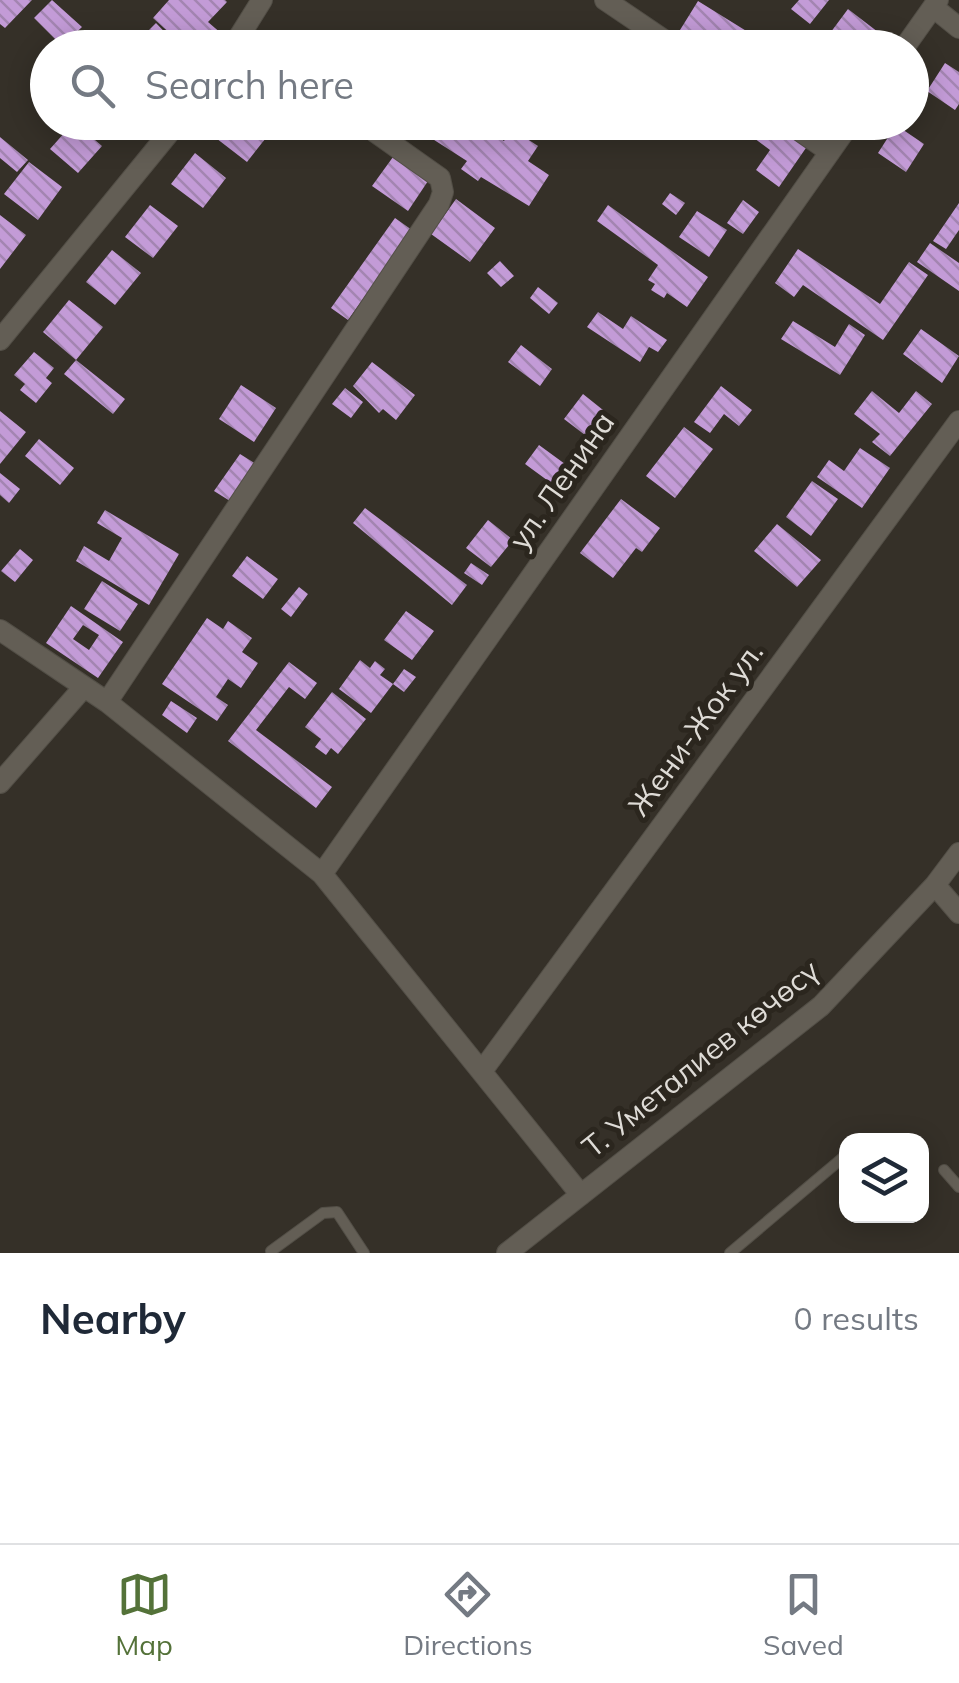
<!DOCTYPE html>
<meta charset="utf-8">
<style>
:root{--surface:#fff;--page:#f2f2f3;--text:#1f2937;--muted:#747a83;--line:#e0e1e3;--accent:#547239}
body{margin:0;font-family:Mulish,sans-serif;background:var(--page);color:var(--text)}
.controls{position:absolute;right:30px;bottom:30px;display:grid;overflow:hidden;border-radius:20px;box-shadow:0 5px 25px #0003}
.controls button{width:90px;height:90px;display:grid;place-items:center;padding:0;border:0;border-bottom:2px solid var(--line);background:var(--surface);color:var(--text);font:50px sans-serif}
.list{margin:0;padding:0;list-style:none}
h2{display:flex;justify-content:space-between;align-items:center;height:130px;margin:0;padding:0 40px;font-size:42px}
h2 small{font-size:32px;font-weight:400;color:var(--muted)}
.icon{flex:none;width:55px;height:55px;fill:none;stroke:currentColor;stroke-width:2;stroke-linecap:round;stroke-linejoin:round}
.map{position:relative;flex:none;width:959px;height:1253px;overflow:hidden}
.search{position:absolute;background:var(--surface);box-shadow:0 5px 25px #0003;left:30px;right:30px;top:30px;height:110px;display:flex;align-items:center;gap:25px;box-sizing:border-box;padding:0 35px;border-radius:55px;color:var(--muted);font-size:38px}
.sheet{height:290px;background:var(--surface)}
nav{display:flex;justify-content:space-around;align-items:center;box-sizing:border-box;height:140px;border-top:2px solid var(--line);background:var(--surface);font-size:28px;color:var(--muted)}
nav a{display:grid;justify-items:center;gap:5px}
nav .on{color:var(--accent)}
.map>svg:first-child{display:block}
.building{fill:url(#building-back-hatch);fill-rule:evenodd}
.lines{fill:none;stroke-linecap:round;stroke-linejoin:round}
.lane-casing{stroke:#534f47;stroke-width:12}
.street-casing{stroke:#534f47;stroke-width:22}
.lane{stroke:#635e55;stroke-width:10}
.street{stroke:#635e55;stroke-width:20}
.labels{text-anchor:middle;stroke-width:10;stroke-linejoin:round;paint-order:stroke}
.street-label{font-size:30px;fill:#dedbd6;stroke:#2b261e}
</style>
<div class="map">
<svg width="959" height="1253" viewBox="0 0 959 1253">
<defs>
<pattern id="building-back-hatch" width="6" height="6" patternUnits="userSpaceOnUse" patternTransform="scale(2.5)"><rect width="6" height="6" fill="#c39bd7"/><path d="M-1 5l2 2M0 0l6 6M5-1l2 2" fill="none" stroke="#a385b1"/></pattern>
</defs>
<rect width="100%" height="100%" fill="#353028"/>
<path class="building" d="M0,0H32L5,28L0,24Z
M52,0L82,27L62,46L34,18Z
M169,0H225L227,2L208,22L222,34L209,48H186L153,18Z
M799,0H829L810,24L791,9Z
M698,1L756,37L749,48H708L680,30Z
M848,9L878,32L867,48H819Z
M156,23L180,48H131Z
M945,63L959,72V104L955,110L927,91Z
M74,122L102,146L78,173L50,149Z
M97,122H120L105,139L92,128Z
M221,122H265L273,129L247,162L212,135Z
M441,122H482L489,128L487,131L504,141L512,129L538,146L528,161L549,175L529,206L481,177L478,181L461,169L467,161L431,138Z
M690,122H719L704,137Z
M725,122H750L741,135Z
M754,122H776L808,145L779,187L756,170L770,150L747,133Z
M896,125L924,144L906,172L878,153Z
M0,137L28,160L17,172L0,158Z
M195,153L226,178L203,208L171,184Z
M393,157L428,181L408,211L372,186Z
M29,162L62,187L38,220L4,194Z
M670,193L685,203L676,215L662,204Z
M456,199L495,228L470,262L431,234Z
M743,200L759,212L743,234L727,223Z
M959,203V230L946,249L933,241Z
M150,205L178,226L153,258L125,237Z
M608,205L708,277L687,307L667,293L664,298L651,290L655,284L648,280L658,265L597,221Z
M697,211L727,230L709,257L679,237Z
M0,215L26,235L0,269Z
M395,218L412,230L348,320L331,308Z
M930,243L959,263V291L917,262Z
M798,249L880,304L909,262L928,275L883,340L803,285L794,297L775,283Z
M112,250L141,273L115,305L86,282Z
M500,261L514,276L501,287L487,273Z
M538,287L558,303L549,314L530,298Z
M69,300L103,327L76,360L43,332Z
M598,312L623,329L631,316L667,340L658,352L649,347L640,362L587,327Z
M793,321L835,347L849,324L865,335L840,375L781,339Z
M921,329L959,356L942,383L903,354Z
M521,345L552,369L540,386L508,362Z
M34,352L54,368L46,378L52,383L36,403L20,390L25,384L14,375Z
M76,360L125,399L113,414L64,374Z
M372,362L415,395L396,420L383,409L379,413L353,386Z
M241,385L276,408L254,442L219,419Z
M721,386L752,410L739,426L724,414L710,433L694,422Z
M345,388L363,402L351,418L332,404Z
M872,391L899,413L916,391L932,404L890,456L872,442L880,434L854,414Z
M583,394L603,410L585,435L564,419Z
M0,411L26,432L0,464Z
M684,427L713,449L675,498L646,476Z
M39,439L74,468L60,485L25,456Z
M539,445L565,464L551,483L525,464Z
M860,448L890,468L862,508L817,477L829,460L844,471Z
M240,454L256,464L230,501L214,491Z
M0,473L20,489L9,503L0,495Z
M812,481L838,499L811,536L786,517Z
M621,499L660,528L642,552L636,548L613,578L580,553Z
M365,508L467,585L452,605L353,523Z
M105,510L179,554L149,605L76,561L84,546L109,561L122,538L97,523Z
M488,520L513,540L491,567L466,548Z
M777,524L821,560L797,587L754,551Z
M20,549L33,560L15,582L1,571Z
M247,556L278,579L263,599L232,576Z
M471,563L489,575L482,585L464,573Z
M102,581L138,604L120,631L84,609Z
M299,587L308,594L291,617L281,609Z
M71,606L123,642L98,678L46,643ZM83,625L99,635L89,650L73,639Z
M406,611L434,631L412,660L384,640Z
M207,618L223,629L228,621L252,638L242,652L258,663L241,688L228,679L216,697L228,705L217,721L162,684Z
M360,660L370,668L375,661L385,669L380,675L393,684L371,713L339,689Z
M289,662L317,683L305,699L289,687L256,730L332,787L316,808L228,741Z
M404,669L416,677L404,692L393,684Z
M332,692L366,719L338,754L331,748L326,755L315,747L321,739L305,727Z
M171,701L197,718L187,733L162,715Z"/>
<g class="lines">
<defs>
<path id="lane" d="M864,1140L866,1139
M944,1170L959,1187
M271,1251L323,1213L337,1212L364,1253
M730,1253L846,1155"/>
<path id="street" d="M605,0L676,48
M933,7L959,28
M232,48L262,0
M904,48L938,0
M787,122L830,152
M0,340L178,122
M0,630L107,702L322,874L581,1195
M107,702L439,204L443,192L440,178L375,132
M0,783L83,688
M322,874L851,122
M935,885L959,913
M482,1071L959,421
M507,1253L821,1006L935,885L959,853"/>
</defs>
<use href="#lane" class="lane-casing"/>
<use href="#street" class="street-casing"/>
<use href="#lane" class="lane"/>
<use href="#street" class="street"/>
</g>
<g class="labels">
<g class="street-label">
<text transform="translate(562 481) rotate(-55)" y="10">ул. Ленина</text>
<text transform="translate(696 729) rotate(-54)" y="10">Жени-Жок ул.</text>
<text transform="translate(701 1059) rotate(-39)" y="10">Т. Уметалиев көчөсү</text>
</g>
</g>
</svg>
<div class="controls">
<button><svg class="icon" aria-label="layers" viewBox="0 0 24 24"><path d="M12 4l9 5-9 5-9-5zM3 14l9 5 9-5"/></svg></button>
</div>
<div class="search"><svg class="icon" aria-label="search" viewBox="0 0 24 24"><circle cx="10" cy="10" r="6"/><path d="M15 15l6 6"/></svg>Search here</div>
</div>
<section class="sheet">
<h2>Nearby<small>0 results</small></h2>
<ul class="list">
</ul>
</section>
<nav>
<a class="on"><svg class="icon" aria-label="map" viewBox="0 0 24 24"><path d="M3 6l6-2 6 2 6-2v14l-6 2-6-2-6 2zM9 4v14M15 6v14"/></svg>Map</a>
<a><svg class="icon" aria-label="directions" viewBox="0 0 24 24"><path d="M12 3l9 9-9 9-9-9zM9 14v-3h6M13 9l2 2-2 2"/></svg>Directions</a>
<a><svg class="icon" aria-label="saved" viewBox="0 0 24 24"><path d="M7 4h10v16l-5-4-5 4z"/></svg>Saved</a>
</nav>
